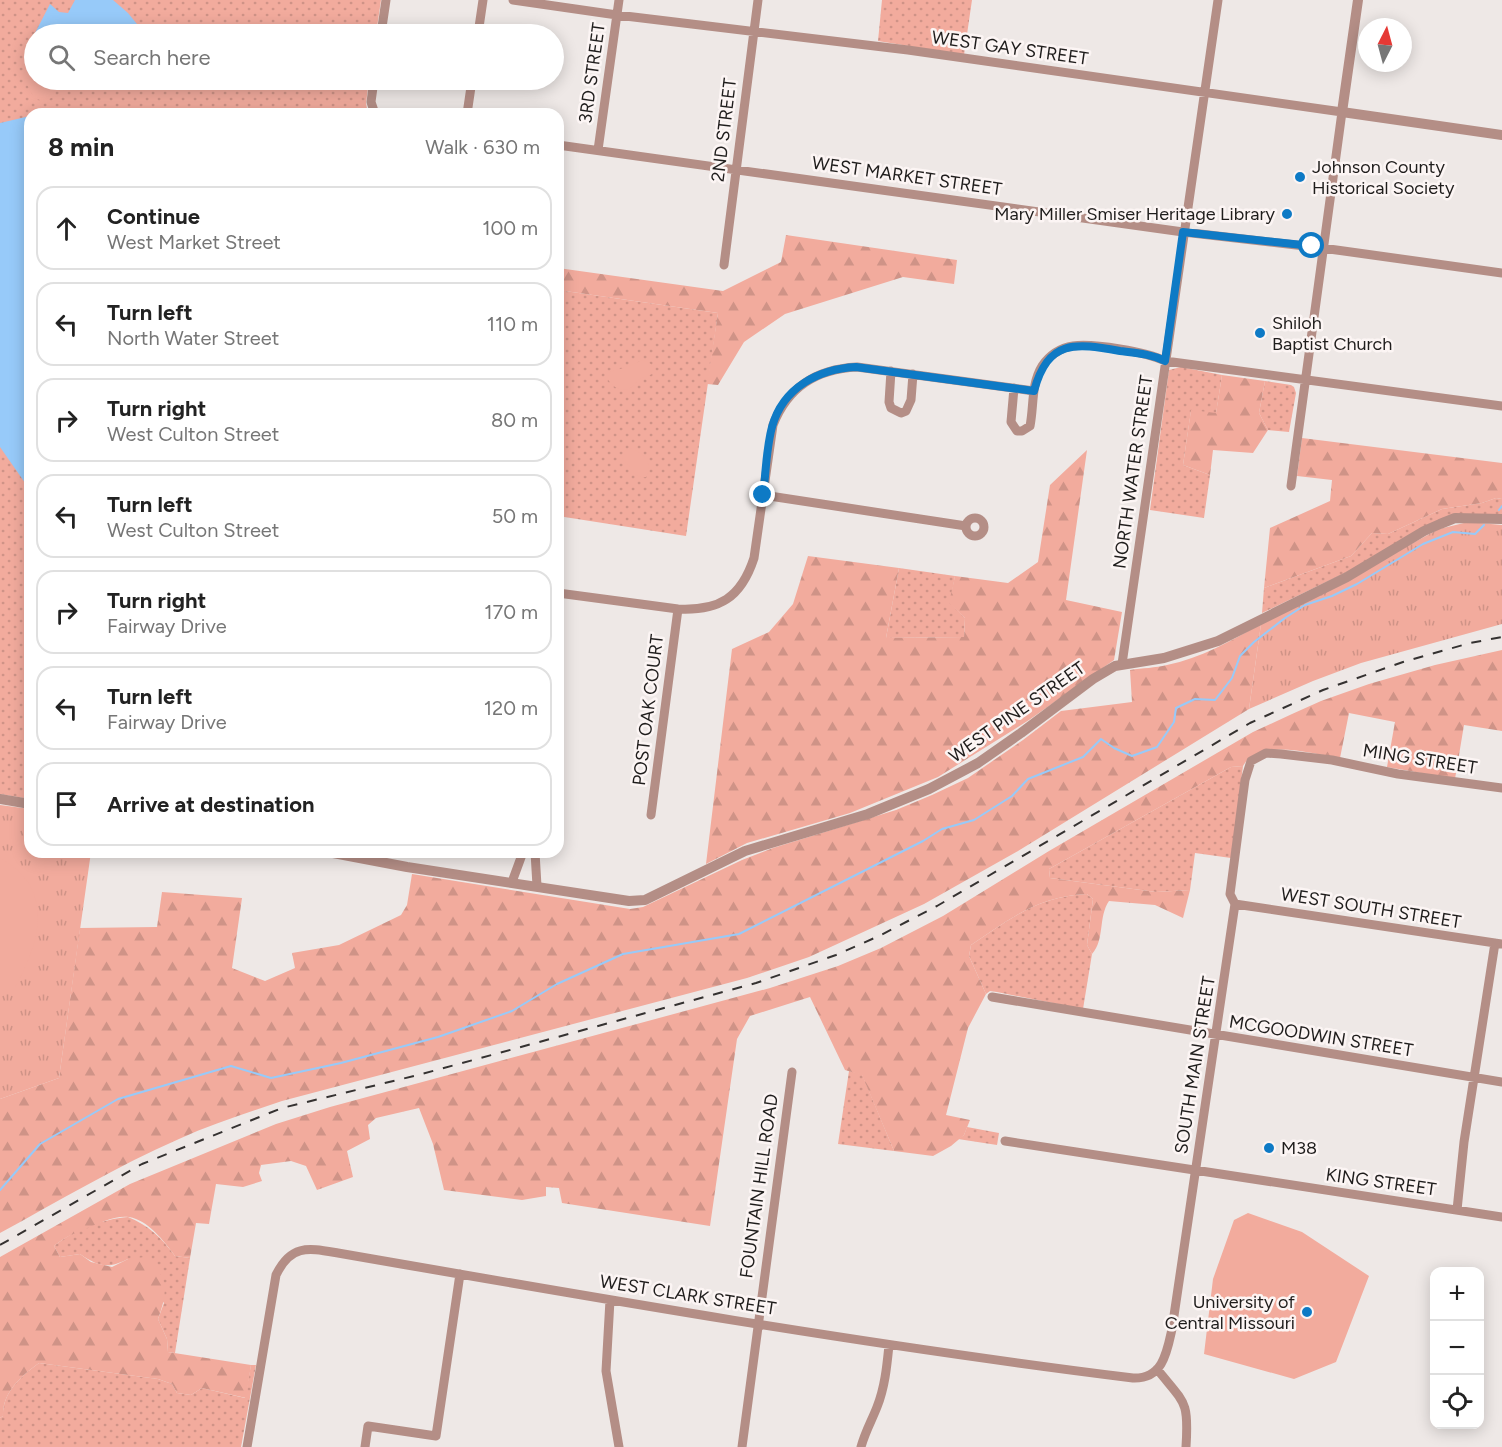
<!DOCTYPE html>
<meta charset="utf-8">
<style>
:root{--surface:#fff;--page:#f6f6f6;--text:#222;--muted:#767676;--line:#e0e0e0}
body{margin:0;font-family:Figtree,sans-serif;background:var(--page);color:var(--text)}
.controls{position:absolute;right:18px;bottom:18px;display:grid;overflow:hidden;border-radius:12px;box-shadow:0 3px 15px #0003}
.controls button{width:54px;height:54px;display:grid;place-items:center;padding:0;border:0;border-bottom:2px solid var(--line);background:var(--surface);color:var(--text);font:30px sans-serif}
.compass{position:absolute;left:1358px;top:18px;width:54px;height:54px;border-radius:50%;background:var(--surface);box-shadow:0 3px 15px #0003;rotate:6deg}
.stop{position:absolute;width:18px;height:18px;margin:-14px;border:4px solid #0e7ac5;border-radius:50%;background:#fff}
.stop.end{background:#0e7ac5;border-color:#fff;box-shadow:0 2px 6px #0008}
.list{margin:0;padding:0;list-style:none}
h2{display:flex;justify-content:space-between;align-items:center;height:78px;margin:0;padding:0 24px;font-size:26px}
h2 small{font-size:20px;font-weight:400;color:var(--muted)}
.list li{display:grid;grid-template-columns:39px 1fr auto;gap:18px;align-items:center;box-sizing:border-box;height:84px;margin:0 12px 12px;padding:0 12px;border:2px solid var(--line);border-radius:18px}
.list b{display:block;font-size:22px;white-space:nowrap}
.list p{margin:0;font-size:20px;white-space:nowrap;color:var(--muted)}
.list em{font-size:20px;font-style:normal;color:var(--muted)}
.icon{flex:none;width:33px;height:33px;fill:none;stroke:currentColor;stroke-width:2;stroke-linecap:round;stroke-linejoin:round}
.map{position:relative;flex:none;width:1502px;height:1447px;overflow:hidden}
.search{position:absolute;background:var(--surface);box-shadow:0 3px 15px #0003;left:24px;top:24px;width:540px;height:66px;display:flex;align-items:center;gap:15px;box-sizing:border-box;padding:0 21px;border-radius:33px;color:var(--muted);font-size:22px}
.panel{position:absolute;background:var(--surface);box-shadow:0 3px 15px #0003;left:24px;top:108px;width:540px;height:750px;border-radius:18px}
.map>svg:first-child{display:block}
.grass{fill:url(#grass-dots)}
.forest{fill:url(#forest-firs)}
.park{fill:url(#park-tufts)}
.pitch{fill:#f2ab9d}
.water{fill:#97caf9}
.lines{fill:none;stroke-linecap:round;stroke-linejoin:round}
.stream{stroke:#97caf9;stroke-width:2}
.minor{stroke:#b48e86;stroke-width:9}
.tertiary{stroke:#b48e86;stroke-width:10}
.rail{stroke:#353231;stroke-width:2;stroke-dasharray:10 10;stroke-linecap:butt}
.route{stroke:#0e7ac5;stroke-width:8}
.poi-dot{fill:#0e7ac5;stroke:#fcf5f4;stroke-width:2}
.labels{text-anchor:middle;stroke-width:5;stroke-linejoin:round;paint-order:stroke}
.street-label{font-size:18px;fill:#1f1d1c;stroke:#fcf5f4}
.poi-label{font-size:18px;fill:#1f1d1c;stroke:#fcf5f4;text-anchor:start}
</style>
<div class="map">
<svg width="1502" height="1447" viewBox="0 0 1502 1447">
<defs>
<pattern id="grass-dots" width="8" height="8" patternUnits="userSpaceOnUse" patternTransform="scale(1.5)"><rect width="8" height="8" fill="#f2ab9d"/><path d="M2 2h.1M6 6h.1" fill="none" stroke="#cf9387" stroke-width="1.8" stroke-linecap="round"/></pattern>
<pattern id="forest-firs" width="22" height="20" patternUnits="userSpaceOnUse" patternTransform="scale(1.5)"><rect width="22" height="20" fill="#f2ab9d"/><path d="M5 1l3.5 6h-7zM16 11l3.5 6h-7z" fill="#cf9387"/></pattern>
<pattern id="park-tufts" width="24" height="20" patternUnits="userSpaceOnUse" patternTransform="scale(1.5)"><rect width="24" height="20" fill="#f2ab9d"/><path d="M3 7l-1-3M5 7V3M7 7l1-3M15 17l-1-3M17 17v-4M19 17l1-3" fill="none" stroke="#cf9387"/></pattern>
</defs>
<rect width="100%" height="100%" fill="#eee8e6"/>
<path class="grass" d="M0,0H381L376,34H34V80H369L366,103L368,114H30V799L0,794Z
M882,0H972L964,55L878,41Z
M558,290L718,313L686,536L558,516Z
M1181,367L1222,375L1216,414L1191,411L1183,465L1210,475L1204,518L1150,510L1169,370Z
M1265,381L1291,385L1294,387L1296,393L1289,432L1268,430L1259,413Z
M1496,498L1502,499V514H1455L1355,568L1262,613L1264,588L1351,556L1372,533L1388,534L1442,509L1482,503Z
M899,568L955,576L950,603L965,618L964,637L886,638Z
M1243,766L1231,858L1195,853L1190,890L1156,892L1050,878L1049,869L1231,767Z
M1087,894L1093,899L1087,945L1092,954L1083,1009L997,992L990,991L986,994L969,956L971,945C1010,919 1038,896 1087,894Z
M849,1071L862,1074L894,1151L838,1144Z
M967,1127L999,1133L997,1145L958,1139L964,1135Z
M128,1217C148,1225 162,1238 175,1256L190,1258L175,1353L168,1352L167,1339L158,1319L164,1303L128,1259C108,1269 99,1267 80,1254L60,1257L54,1246C74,1230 102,1219 128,1217Z
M39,1363L158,1379L172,1384L177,1393L191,1395L202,1388L245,1398L251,1365H256L241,1447H0V1418L3,1416C2,1393 21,1376 39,1363Z"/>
<path class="forest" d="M786,235L957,260L954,284L903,277L785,314L744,342L718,385L707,384L718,313L558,290V268L723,291L781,262Z
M1222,375L1265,381L1259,413L1268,430L1253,453L1213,450L1210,475L1183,465L1191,410L1216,413Z
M1302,438L1502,463V499L1496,498L1482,503L1442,509L1388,534L1372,533L1351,556L1264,588L1270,528L1330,501L1332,480L1297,476Z
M1087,450L1066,600L1122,612L1114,660L1029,720L938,777L850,813L747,843L706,864L732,649L769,632L793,604L808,556L899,568L886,638L964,637L965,618L949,603L955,576L1008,583L1038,562L1050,485Z
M1261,624L1249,709L1018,851L924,904L809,957L747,978L282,1101C247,1113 212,1124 179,1139C117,1166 59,1201 0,1233V1099L59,1078L80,928L157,927L162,892L242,898L232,968L265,981L295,968L292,953L339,945L401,915L407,905L412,874L630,909L643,907L742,860L773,848L896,810L932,795L968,778L1023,740L1061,711L1132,702L1130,670C1143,668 1155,668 1167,665C1201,658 1231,641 1261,624Z
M1502,650V731L1464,725L1455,779L1387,767L1395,722L1349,713L1340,758C1313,754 1259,737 1243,766L1231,767L1049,869L1050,878L1156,892L1190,890L1183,918L1155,905L1109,901C1098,917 1105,940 1092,954L1087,945L1093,899L1087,894C1038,896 1010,919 971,945L969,956L986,994L968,1028L946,1115L970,1120L964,1135L951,1146L933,1156L894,1151L862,1075L845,1070L810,997L750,1016L737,1039L710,1226L562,1203L559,1188L546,1187V1196L522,1200L444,1190L433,1144L419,1108L376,1118L368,1125L370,1139L347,1151L353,1177L317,1190L306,1166L291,1161L261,1165L259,1173L262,1181L243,1187L216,1184L209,1224L196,1223L190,1258L175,1256C164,1241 148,1220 129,1217C116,1215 103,1222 92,1226C78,1232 66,1236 54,1246L60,1257L80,1254L91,1262L112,1267L128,1259L145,1257C169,1276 168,1292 158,1319L167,1339L168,1352L251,1365L246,1398L202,1388L191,1395L177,1393L172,1384L158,1379L39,1363C21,1376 2,1393 3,1416L0,1418V1257L130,1184L276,1124L330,1107L770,988L838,966L881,948L943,916L1049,851L1253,732L1292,714L1321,701L1369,684L1435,665Z"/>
<path class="park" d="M1468,522L1502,525V624L1361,663L1313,681L1249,709L1261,624L1439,529Z
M0,805L30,809V852H91L59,1078L0,1099Z"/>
<path class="pitch" d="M31,68L34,69V80H53L55,88L53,97C42,104 33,100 29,88C26,82 23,81 23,74Z
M642,360L651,364L652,374C647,377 643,377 638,380C636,382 634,386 632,387C622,394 612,387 607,378L610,372L630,366Z
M630,448C642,451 655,465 646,477C631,479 634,465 623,461C620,455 624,450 630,448Z
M0,858C55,888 41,941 15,987H0Z
M1248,1213L1302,1232L1369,1276L1336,1362L1294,1379L1204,1354L1213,1279L1234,1220Z"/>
<path class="water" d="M75,0H113L128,13L141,29L135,34H37L35,33L50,4L59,12L68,13Z
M30,116V490L0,447V123Z"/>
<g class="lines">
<path class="stream" d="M1499,510L1502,506
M0,1190L40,1144L118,1099L231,1066L271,1078L341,1063L438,1037L512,1011L557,984L623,954L739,934L923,841L942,829L974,820L1012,796L1028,779L1083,757L1101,739L1114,748L1132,756L1157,747L1174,722L1176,708L1195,699L1215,700L1232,678L1240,656L1254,642L1285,618L1305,605L1332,596L1357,584L1423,544L1453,532L1475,534L1484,525"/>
<path class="minor" d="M513,0L617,15L908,50L1342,112L1291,486
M381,34L386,0
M478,34L483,0
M374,80L371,102L375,114
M467,114L472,80
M558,145L1183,232L1322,248L1502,273
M598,150L619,0
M724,265L758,0
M891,371L889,402L891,408L901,413L906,411L911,400L913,374
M1014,388L1011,422L1017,431H1022L1030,426C1034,406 1031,384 1042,366C1049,356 1060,348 1073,346C1093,343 1147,352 1165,361L1502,406
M763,495L966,526
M966 527a9 9 0 1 1 18 0a9 9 0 1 1-18 0Z
M558,593L678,609C719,611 741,598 754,558L773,425C788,387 816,369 857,367L1034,391
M1122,664L1218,0
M651,815L678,609
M535,852L537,886
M512,882L523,852
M1235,904L1502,944
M992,997L1502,1082
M1005,1141L1502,1217
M1457,1210L1464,1142L1495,943
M610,1300L606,1371L619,1447
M1157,1369C1185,1404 1189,1400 1186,1447
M247,1447L276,1275C291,1244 308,1248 338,1253C602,1299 866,1345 1133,1378C1163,1379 1167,1352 1172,1329L1235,904L1230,894L1245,780L1251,761L1266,753L1281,754L1332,760L1398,774L1502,788
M365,1447L368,1426L436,1436L460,1274
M742,1447L792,1072
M861,1447C865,1432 872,1420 877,1407C885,1387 887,1365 889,1345"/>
<path class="tertiary" d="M1358,0L1342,112L1502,135
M0,799L30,804
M328,852L407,867L629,901L645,900L745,851L868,814L929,789L978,763L1021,733L1093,679L1115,666L1164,658L1218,641L1347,577L1424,531L1440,524L1455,518L1502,519"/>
<path class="rail" d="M0,1245L142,1164L282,1108L418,1075L756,983L836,955L879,936L937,906L1250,723L1323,690L1403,662L1470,643L1502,637"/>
</g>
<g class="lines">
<path class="route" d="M763,495C766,473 766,449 772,427C783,387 819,369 856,367L1034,391C1048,339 1075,343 1120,351C1136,353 1151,354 1165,361L1183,232L1312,246"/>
</g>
<g class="poi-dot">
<circle cx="1300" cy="177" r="6"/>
<circle cx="1287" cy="214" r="6"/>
<circle cx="1260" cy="333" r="6"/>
<circle cx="1269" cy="1148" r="6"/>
<circle cx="1307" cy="1312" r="6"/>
</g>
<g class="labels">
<g class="street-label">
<text transform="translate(1010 48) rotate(8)" y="6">WEST GAY STREET</text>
<text transform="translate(592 73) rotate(-82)" y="6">3RD STREET</text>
<text transform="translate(724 130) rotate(-83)" y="6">2ND STREET</text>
<text transform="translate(907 176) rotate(8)" y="6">WEST MARKET STREET</text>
<text transform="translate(1133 472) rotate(-82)" y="6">NORTH WATER STREET</text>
<text transform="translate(648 710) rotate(-83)" y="6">POST OAK COURT</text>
<text transform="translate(1017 712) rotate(-35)" y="6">WEST PINE STREET</text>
<text transform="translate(1420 759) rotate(9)" y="6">MING STREET</text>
<text transform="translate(1371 908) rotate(9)" y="6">WEST SOUTH STREET</text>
<text transform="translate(1321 1036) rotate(9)" y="6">MCGOODWIN STREET</text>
<text transform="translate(1195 1065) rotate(-81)" y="6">SOUTH MAIN STREET</text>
<text transform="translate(1381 1182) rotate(8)" y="6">KING STREET</text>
<text transform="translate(759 1186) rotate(-82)" y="6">FOUNTAIN HILL ROAD</text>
<text transform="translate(688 1295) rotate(9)" y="6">WEST CLARK STREET</text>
</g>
<g class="poi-label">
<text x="1312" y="173">Johnson County<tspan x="1312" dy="21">Historical Society</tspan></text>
<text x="1275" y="220" text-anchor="end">Mary Miller Smiser Heritage Library</text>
<text x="1272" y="329">Shiloh<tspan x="1272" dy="21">Baptist Church</tspan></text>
<text x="1281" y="1154">M38</text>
<text x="1295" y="1308" text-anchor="end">University of<tspan x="1295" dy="21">Central Missouri</tspan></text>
</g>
</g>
</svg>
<div class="controls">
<button>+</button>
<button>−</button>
<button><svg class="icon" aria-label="locate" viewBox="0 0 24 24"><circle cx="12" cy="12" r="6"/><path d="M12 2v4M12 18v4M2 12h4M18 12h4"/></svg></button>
</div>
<svg class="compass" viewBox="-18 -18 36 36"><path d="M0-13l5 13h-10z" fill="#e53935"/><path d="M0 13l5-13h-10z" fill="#767676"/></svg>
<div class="stop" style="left:1312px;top:246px"></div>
<div class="stop end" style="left:763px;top:495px"></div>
<div class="search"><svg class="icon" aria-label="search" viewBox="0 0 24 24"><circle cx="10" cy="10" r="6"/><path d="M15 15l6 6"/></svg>Search here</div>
<section class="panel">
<h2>8 min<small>Walk · 630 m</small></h2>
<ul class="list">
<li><svg class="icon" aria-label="ahead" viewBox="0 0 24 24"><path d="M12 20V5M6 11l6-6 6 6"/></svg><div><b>Continue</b><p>West Market Street</p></div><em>100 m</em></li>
<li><svg class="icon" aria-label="left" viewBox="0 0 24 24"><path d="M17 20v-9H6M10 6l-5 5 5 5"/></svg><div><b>Turn left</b><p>North Water Street</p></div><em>110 m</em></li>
<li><svg class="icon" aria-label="right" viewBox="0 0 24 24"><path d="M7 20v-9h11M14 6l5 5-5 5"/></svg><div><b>Turn right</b><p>West Culton Street</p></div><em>80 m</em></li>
<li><svg class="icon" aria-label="left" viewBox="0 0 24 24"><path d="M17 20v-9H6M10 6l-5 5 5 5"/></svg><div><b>Turn left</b><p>West Culton Street</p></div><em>50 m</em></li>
<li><svg class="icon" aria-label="right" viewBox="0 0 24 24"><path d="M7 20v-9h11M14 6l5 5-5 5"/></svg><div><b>Turn right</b><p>Fairway Drive</p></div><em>170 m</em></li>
<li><svg class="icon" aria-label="left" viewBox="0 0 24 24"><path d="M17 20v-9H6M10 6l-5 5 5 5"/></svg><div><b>Turn left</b><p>Fairway Drive</p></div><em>120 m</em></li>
<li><svg class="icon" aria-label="arrive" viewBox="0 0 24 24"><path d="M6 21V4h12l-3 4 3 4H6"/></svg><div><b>Arrive at destination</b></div></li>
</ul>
</section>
</div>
